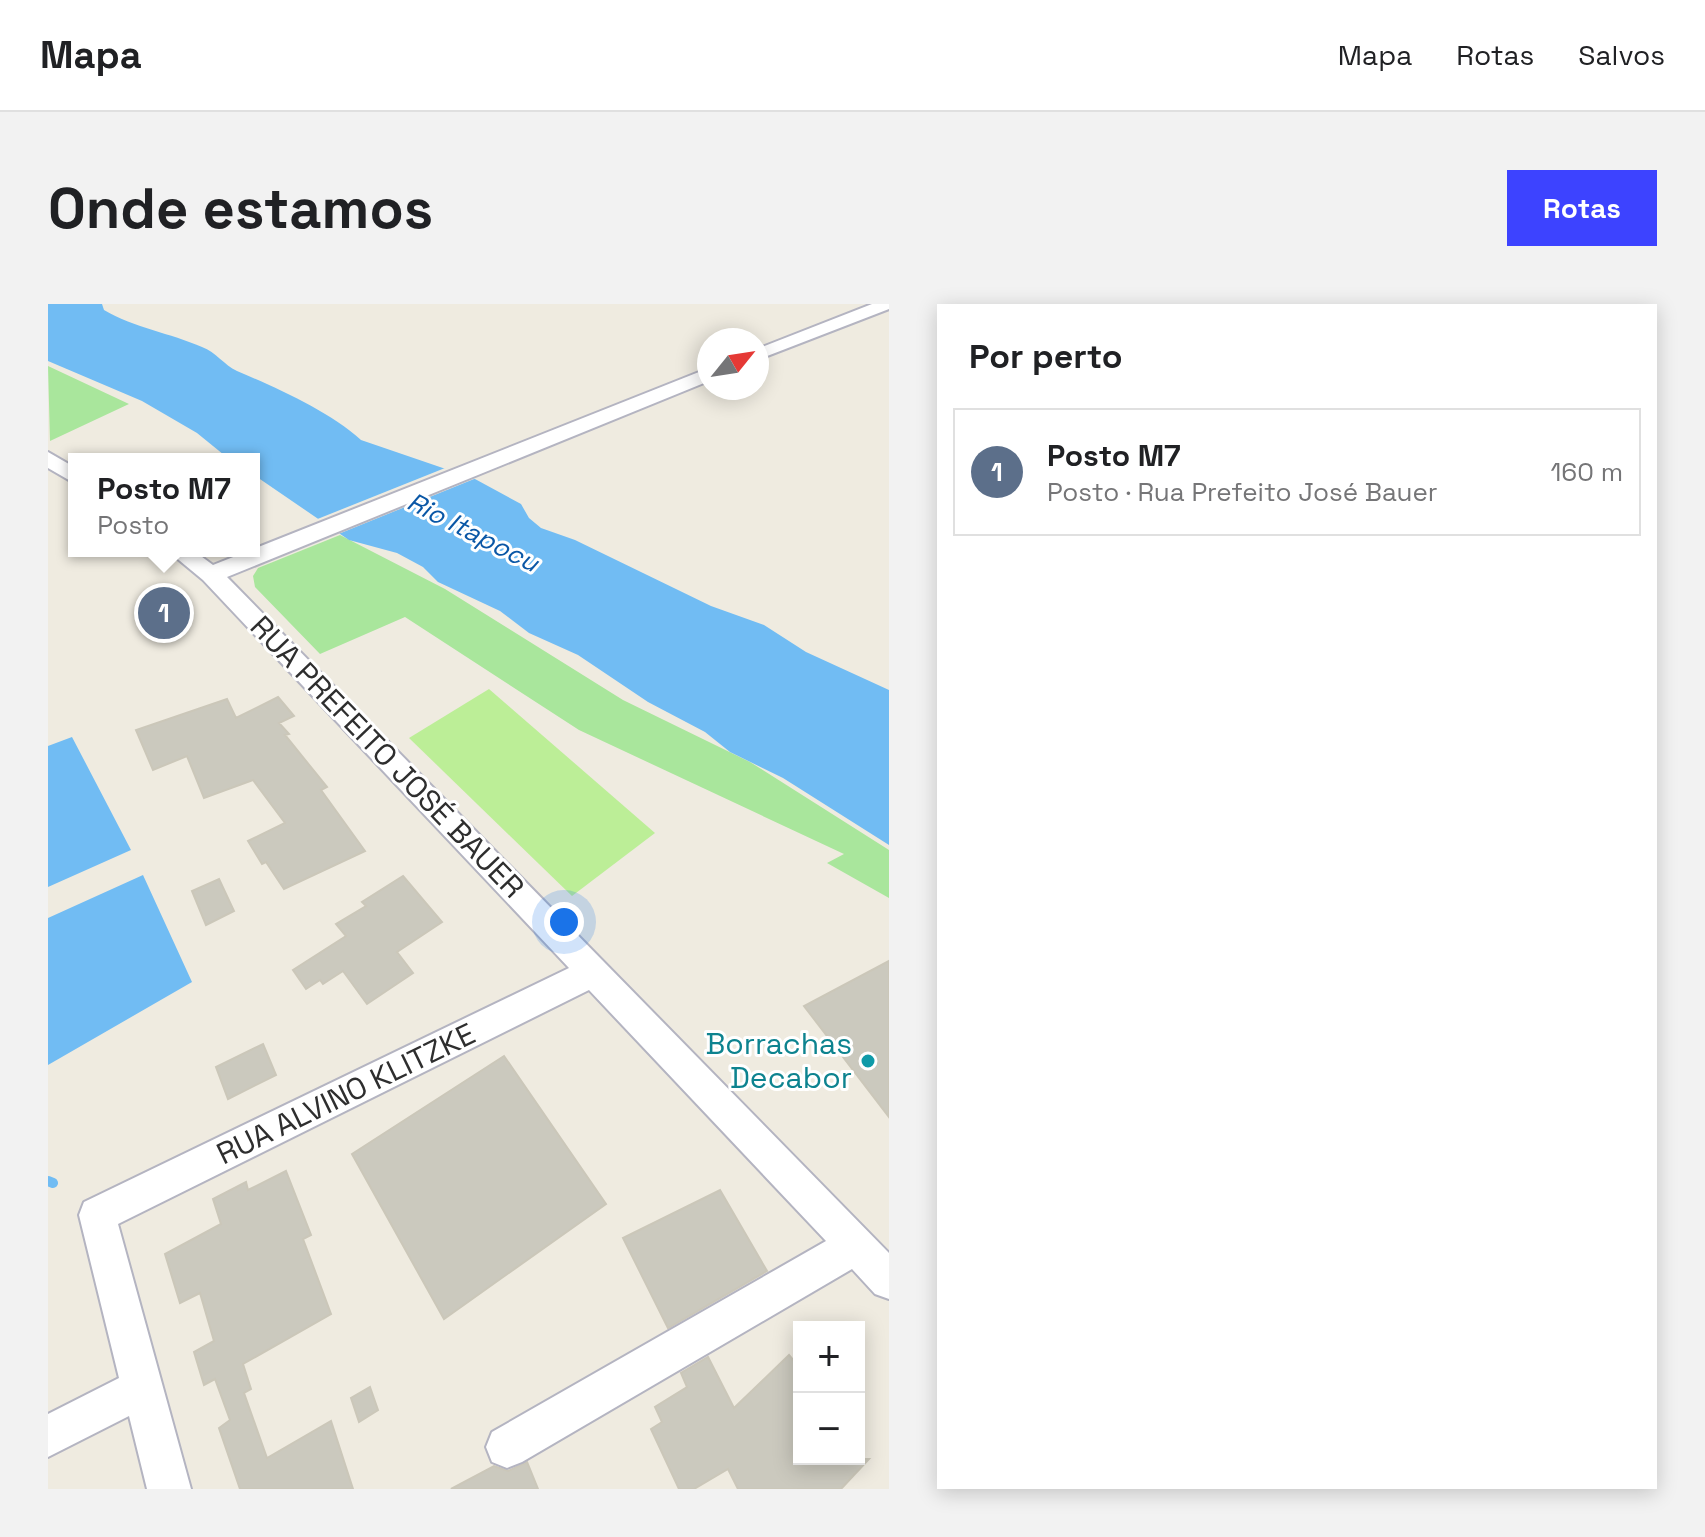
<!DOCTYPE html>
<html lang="pt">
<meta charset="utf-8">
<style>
:root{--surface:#fff;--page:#f2f2f2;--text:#202124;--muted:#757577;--line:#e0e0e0;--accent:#3d43ff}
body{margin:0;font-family:"Space Grotesk",sans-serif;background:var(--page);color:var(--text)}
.controls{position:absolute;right:24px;bottom:24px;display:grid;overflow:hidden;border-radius:0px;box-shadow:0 4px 20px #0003}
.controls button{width:72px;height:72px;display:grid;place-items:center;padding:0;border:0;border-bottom:2px solid var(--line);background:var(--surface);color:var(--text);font:40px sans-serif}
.compass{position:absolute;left:649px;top:24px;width:72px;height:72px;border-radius:50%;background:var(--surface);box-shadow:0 4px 20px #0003;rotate:60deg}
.you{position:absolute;left:516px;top:618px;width:28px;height:28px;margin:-20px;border:6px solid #fff;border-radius:50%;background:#1a73e8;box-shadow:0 0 0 12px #1a73e833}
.badge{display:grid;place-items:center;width:52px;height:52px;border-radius:50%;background:var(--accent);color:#fff;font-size:26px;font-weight:700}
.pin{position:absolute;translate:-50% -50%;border:4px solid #fff;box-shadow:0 2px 8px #0006}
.popup{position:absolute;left:20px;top:149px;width:192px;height:104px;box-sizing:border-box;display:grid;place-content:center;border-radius:0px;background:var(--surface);filter:drop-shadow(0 2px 6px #0005);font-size:26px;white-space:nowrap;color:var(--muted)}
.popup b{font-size:30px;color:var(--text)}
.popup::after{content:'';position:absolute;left:50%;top:100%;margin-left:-16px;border:16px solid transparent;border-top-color:var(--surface)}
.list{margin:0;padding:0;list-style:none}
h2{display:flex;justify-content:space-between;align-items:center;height:104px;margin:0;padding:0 32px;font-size:34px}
h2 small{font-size:26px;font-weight:400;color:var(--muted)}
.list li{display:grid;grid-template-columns:52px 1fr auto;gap:24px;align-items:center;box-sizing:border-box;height:128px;margin:0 16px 16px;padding:0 16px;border:2px solid var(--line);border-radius:0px}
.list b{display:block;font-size:30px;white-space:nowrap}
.list p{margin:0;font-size:26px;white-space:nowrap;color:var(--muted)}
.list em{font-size:26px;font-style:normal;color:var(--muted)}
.map{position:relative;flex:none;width:841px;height:1185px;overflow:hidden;border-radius:0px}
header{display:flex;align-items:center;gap:48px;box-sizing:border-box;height:112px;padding:0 40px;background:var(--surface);border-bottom:2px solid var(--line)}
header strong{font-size:38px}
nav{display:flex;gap:44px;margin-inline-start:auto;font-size:28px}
.intro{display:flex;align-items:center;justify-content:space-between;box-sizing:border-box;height:192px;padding:0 48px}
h1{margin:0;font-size:56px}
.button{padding:20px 36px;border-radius:0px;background:var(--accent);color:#fff;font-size:28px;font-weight:700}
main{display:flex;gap:48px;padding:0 48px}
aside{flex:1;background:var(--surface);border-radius:0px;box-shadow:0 4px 20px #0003}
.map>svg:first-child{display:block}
.green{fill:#a9e69c}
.pitch{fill:#bcee97}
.water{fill:#71bcf3}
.pier{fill:#efebe0}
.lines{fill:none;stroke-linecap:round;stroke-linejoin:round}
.stream{stroke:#71bcf3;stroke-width:10}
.building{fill:#cbc9be;stroke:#cbc7b9;stroke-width:2}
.minor-casing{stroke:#b4b4c1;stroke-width:4}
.minor{fill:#fff;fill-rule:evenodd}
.culture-dot{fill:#0f9aa8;stroke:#fff;stroke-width:3}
.labels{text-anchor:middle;stroke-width:6;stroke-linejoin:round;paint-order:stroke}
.far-water-label{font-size:26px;font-style:italic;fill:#0a57a6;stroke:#fff}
.street-label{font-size:30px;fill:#2e2e2e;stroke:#fff}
.culture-label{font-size:30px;fill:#0d838f;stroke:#fff;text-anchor:end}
</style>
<header>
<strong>Mapa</strong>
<nav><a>Mapa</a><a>Rotas</a><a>Salvos</a></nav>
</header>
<div class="intro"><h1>Onde estamos</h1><a class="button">Rotas</a></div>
<main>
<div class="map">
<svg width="841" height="1185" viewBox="0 0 841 1185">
<rect width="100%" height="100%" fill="#efebe0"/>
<path class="green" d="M0,62L81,100L2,137Z
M292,231L397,285L575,396L702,458L841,546V594L779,559L796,550L531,426L357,313L272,350L207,283L205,272L210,264Z"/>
<path class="pitch" d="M441,385L607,529L524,592L361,434Z"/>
<path class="water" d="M0,0H54L56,6C87,24 122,29 154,43C168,48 176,61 189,67C229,84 281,107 313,136L427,175L473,200L481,214L493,224L527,236L663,302L716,321L758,348L841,386V541L735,474L682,448L657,428L600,398L530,351L481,329L452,307L390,278L375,263L349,249L301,236L206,171V155H181L149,129L94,97L0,57Z
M24,433L83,546L0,583V442Z
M95,571L144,678L0,761V614Z"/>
<path class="pier" d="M402,162L431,173L288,231L267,216Z"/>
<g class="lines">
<path class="stream" d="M0,877L5,879"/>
</g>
<path class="building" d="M230,393L246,412L231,419L241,430L237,431L279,483L273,486L317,547L236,585L218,558L214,560L200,537L237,519L205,476L156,494L139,452L105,466L88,426L179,395L188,414Z
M355,572L394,618L349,648L365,669L319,700L295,667L275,680L272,676L258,685L245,666L298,632L288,620L318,602L314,598Z
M171,575L186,607L158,621L144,587Z
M841,657V813L756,702Z
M215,740L228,771L180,795L168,763Z
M456,752L558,900L396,1015L304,850Z
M238,867L263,931L255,935L283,1010L195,1060L203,1085L196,1089L219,1154L283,1117L305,1185H192L171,1124L182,1116L167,1075L156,1081L146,1048L166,1037L152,989L132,999L117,950L173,920L165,895L198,878L200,886Z
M672,886L719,967L620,1024L575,934Z
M741,1051L751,1063V1155H821L793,1185H690L680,1165L646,1185H631L603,1125L614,1118L607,1103L639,1083L633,1069L660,1053L686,1104Z
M322,1083L330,1106L311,1118L303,1094Z
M479,1158L490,1185H403L446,1162L460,1167Z"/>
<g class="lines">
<defs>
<path id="minor" d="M824,0H841V5L709,56V45Z
M661,64V77L179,273L841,949V995L827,990L804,965L474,1158L459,1164L444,1158L438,1143L444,1128L778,937L541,686L70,920L143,1185H99L81,1112L0,1153V1110L71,1074L31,911L36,898L521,664L155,276L120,247H146L165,261Z
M0,148L26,163V179L0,164Z"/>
</defs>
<use href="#minor" class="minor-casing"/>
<use href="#minor" class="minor"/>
</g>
<circle class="culture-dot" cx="820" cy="757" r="8"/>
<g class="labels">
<g class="far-water-label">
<text transform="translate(425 228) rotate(27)" y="9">Rio Itapocu</text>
</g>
<g class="street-label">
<text transform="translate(339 453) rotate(46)" y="10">RUA PREFEITO JOSÉ BAUER</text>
<text transform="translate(298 790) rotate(-26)" y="10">RUA ALVINO KLITZKE</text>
</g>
<g class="culture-label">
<text x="804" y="750">Borrachas<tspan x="804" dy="34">Decabor</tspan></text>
</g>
</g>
</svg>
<div class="controls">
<button>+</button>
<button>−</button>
</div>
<svg class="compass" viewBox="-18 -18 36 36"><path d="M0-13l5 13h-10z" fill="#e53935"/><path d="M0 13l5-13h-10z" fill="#757577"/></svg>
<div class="you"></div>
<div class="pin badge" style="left:116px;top:309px;background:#5c6f8a">1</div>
<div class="popup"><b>Posto M7</b>Posto</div>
</div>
<aside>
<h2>Por perto<small></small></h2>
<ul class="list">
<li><span class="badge" style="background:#5c6f8a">1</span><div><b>Posto M7</b><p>Posto · Rua Prefeito José Bauer</p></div><em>160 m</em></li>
</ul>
</aside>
</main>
